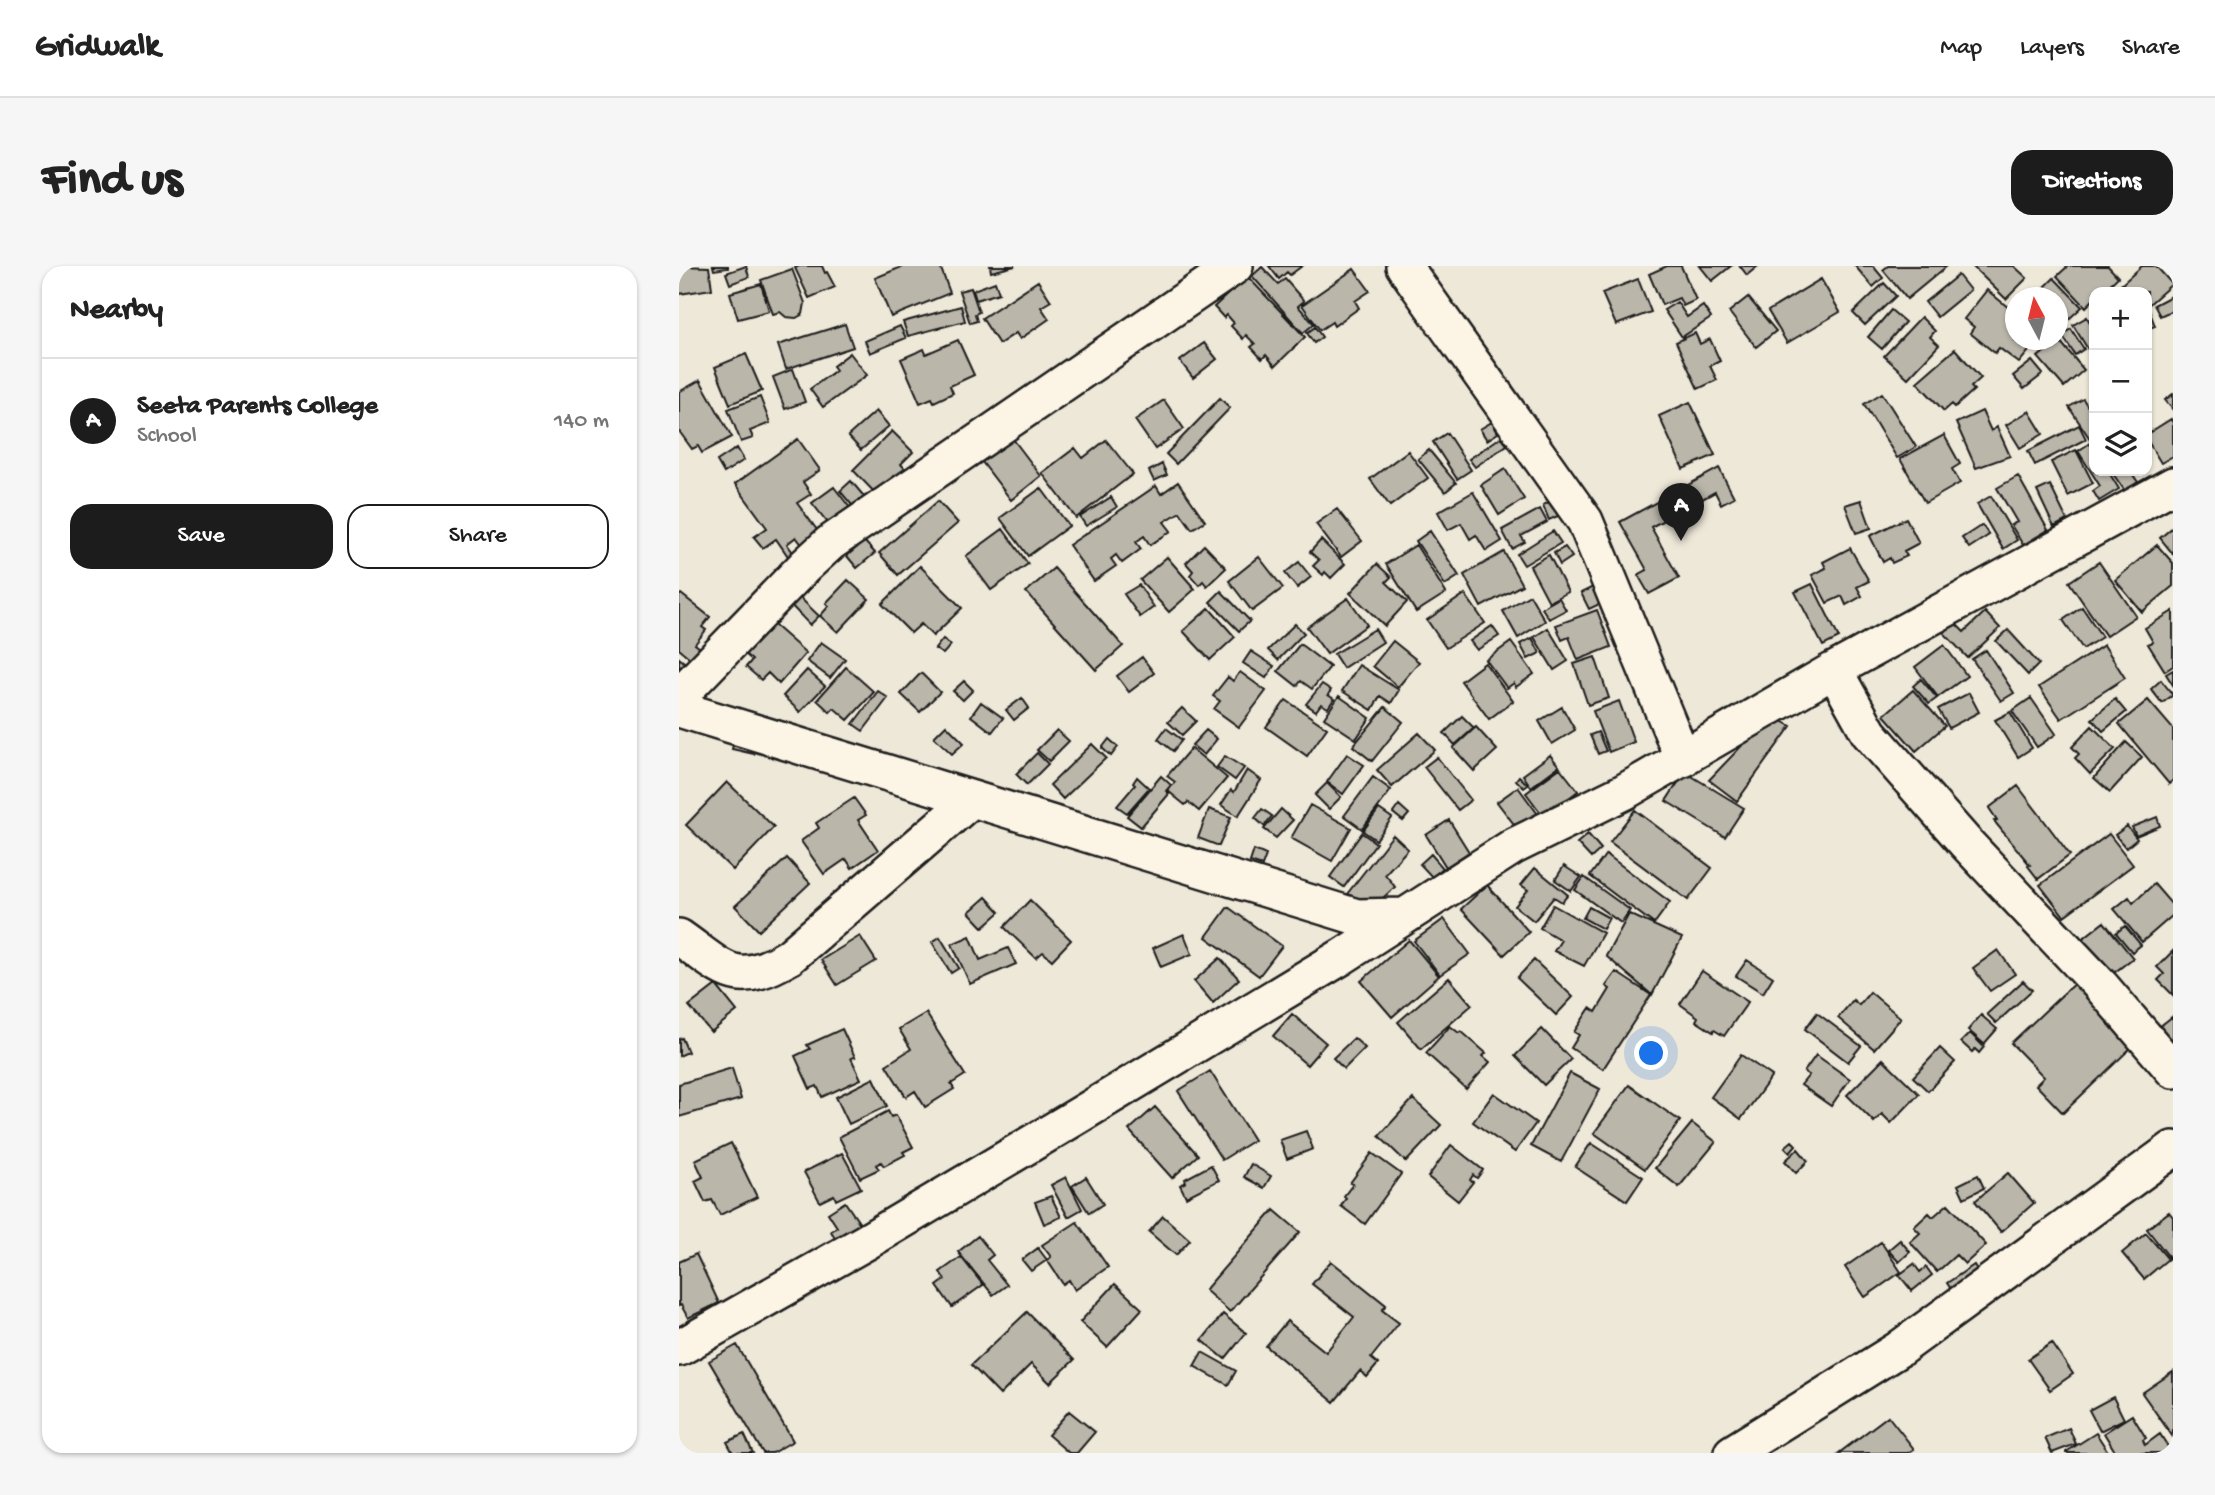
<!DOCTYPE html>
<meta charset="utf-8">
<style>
:root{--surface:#fff;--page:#f6f6f6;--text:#222;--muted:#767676;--line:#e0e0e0;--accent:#1c1c1c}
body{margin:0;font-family:"Gochi Hand",sans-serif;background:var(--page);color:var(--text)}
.controls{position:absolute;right:21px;top:21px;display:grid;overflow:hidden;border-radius:14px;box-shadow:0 2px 5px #0004}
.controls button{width:63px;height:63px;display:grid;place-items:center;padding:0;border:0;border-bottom:2px solid var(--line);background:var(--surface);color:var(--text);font:35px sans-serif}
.compass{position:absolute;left:1326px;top:21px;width:63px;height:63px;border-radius:50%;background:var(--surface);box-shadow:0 2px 5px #0004;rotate:353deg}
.you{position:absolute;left:973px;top:788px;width:24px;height:24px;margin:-18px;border:5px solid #fff;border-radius:50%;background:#1a73e8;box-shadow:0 0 0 10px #1a73e833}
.badge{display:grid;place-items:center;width:46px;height:46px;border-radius:50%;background:var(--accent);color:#fff;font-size:23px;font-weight:700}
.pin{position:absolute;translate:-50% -58px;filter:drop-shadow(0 2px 4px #0008)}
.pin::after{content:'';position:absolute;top:37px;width:24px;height:21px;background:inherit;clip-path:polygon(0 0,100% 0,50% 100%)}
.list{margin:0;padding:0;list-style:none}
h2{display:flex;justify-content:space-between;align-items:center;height:91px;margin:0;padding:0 28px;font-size:30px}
h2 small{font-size:23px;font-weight:400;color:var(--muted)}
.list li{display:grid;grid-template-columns:46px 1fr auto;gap:21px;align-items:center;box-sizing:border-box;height:126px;padding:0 28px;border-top:2px solid var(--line)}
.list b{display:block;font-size:26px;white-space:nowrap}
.list p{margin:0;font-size:23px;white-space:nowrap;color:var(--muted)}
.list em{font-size:23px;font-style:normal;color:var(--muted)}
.actions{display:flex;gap:14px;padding:21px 28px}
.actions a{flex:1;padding:16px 0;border:2px solid var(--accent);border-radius:21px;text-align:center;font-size:24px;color:var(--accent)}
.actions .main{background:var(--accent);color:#fff}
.icon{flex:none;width:38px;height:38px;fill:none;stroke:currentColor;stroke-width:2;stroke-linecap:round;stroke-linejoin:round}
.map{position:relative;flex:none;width:1494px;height:1187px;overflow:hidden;border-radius:21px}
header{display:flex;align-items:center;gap:42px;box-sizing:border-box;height:98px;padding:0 35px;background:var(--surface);border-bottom:2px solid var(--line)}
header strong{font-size:33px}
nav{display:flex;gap:38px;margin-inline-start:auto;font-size:24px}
.intro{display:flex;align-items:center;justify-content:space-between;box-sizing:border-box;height:168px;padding:0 42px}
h1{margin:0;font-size:49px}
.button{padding:18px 32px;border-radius:21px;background:var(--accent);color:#fff;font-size:24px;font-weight:700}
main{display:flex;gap:42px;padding:0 42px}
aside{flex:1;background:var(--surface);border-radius:21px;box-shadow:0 2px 5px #0004}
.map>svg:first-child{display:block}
.building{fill:#bab6aa;stroke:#1c1c1c;stroke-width:2}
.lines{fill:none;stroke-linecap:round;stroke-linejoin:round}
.minor-casing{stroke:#1c1c1c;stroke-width:40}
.minor{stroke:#fcf5e5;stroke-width:35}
</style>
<header>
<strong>Gridwalk</strong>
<nav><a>Map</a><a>Layers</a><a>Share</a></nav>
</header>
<div class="intro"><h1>Find us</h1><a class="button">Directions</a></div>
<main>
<aside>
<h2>Nearby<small></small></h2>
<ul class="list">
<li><span class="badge">A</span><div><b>Seeta Parents College</b><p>School</p></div><em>140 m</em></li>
</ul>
<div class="actions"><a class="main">Save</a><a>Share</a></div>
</aside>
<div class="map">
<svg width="1494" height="1187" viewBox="0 0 1494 1187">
<rect width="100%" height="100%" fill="#eee8d9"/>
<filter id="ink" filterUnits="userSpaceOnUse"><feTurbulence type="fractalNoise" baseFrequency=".0143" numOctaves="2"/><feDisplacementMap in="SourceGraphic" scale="14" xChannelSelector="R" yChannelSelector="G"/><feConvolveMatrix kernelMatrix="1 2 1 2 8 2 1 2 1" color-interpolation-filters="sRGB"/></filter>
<g filter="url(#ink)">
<path class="building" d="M0,0L30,1L33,23L0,28Z
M34,0H49V2L35,4Z
M67,0L70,11L51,18L47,7Z
M120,0H143L146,7L148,6L156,21L130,32L116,2Z
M225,0H261L271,27L212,51L196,12Z
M311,0H336L312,6Z
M590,0H623L611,9L608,6L600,13Z
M988,0H1002L1017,34L1004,40L1000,32L983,39L970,8Z
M1021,0H1052L1033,15Z
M1061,0H1079L1068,9Z
M1176,0H1194L1204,12L1194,21Z
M1209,0H1268L1228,33L1204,4Z
M1293,0H1335L1348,12L1327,33Z
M1389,0H1429L1439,11L1423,26H1415V33L1407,41L1378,10Z
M1463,0H1477L1493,18L1468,40V26H1450L1443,18Z
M583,1L599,18L606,13L625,35L619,40L635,58L624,67L573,10Z
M113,3L126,37L124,48L117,52L107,51L101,46L94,48L82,14Z
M675,3L691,25L676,35L680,42L655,60L653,56L641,64L623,39Z
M1279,9L1291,24L1258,51L1246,36Z
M568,10L626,71L596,100L587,89L583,93L572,81L576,78L567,69L564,73L552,60L555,57L548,49L545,52L535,41Z
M1375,12L1403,41L1378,64V32H1355Z
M959,13L972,46L937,59L923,27Z
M1142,13L1161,46L1108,77L1089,45Z
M359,15L372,35L362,41L370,53L341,73L337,67L320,78L303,52Z
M316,16L320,27L297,34L294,24Z
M1205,17L1217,30L1186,59L1174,47Z
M82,18L90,45L59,53L51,27Z
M1442,18L1448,26H1429Z
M292,22L300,46L296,48L298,55L291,57L280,25Z
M1308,24L1336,47V74H1359L1340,97L1320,82L1316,87L1291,67L1295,61L1285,53Z
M1494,29V44L1481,50L1475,39Z
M1069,31L1097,65L1077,81L1050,46Z
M998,36L1008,51L1024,40L1032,52L1003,71L985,44Z
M282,40L286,55L229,70L224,56Z
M1212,44L1226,56L1203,83L1189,71Z
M1468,44H1470L1476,60L1468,63Z
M1242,51L1256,65L1251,71L1260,79L1229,112L1205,90Z
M1408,51L1415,64V86L1412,88L1394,59Z
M166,58L174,81L107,103L99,79Z
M221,60L227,72L191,87L186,75Z
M636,61L643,71L635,77L628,67Z
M1392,63L1405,83L1396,89L1383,69Z
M1016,67L1021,78L1031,73L1041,95L1031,100L1038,114L1019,123L997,76Z
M279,74L295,109L271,120L274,127L255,136L253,132L241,137L222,93L245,83L247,88Z
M1380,74L1405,104L1385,121L1359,91Z
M525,77L538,93L514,112L501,95Z
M1276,83L1302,112L1292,121L1295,124L1276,141L1273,138L1265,145L1238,116Z
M171,87L188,109L144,141L131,123L157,104L154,100Z
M67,88L83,125L51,138L36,101Z
M1353,95L1364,108L1345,123L1334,110Z
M114,103L126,136L106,143L94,111Z
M21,114L53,171L23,187L19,180L13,183L0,165V126Z
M1203,127L1237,181L1218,192L1185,138Z
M1494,128V144L1486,134Z
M81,131L91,157L71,165L74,172L62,176L49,143Z
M541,132L551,142L497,198L487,188Z
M1404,133L1415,150V179L1390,141Z
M485,134L505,163L476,183L456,154Z
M1011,136L1036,189L1004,203L980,150Z
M197,145L210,160L182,184L169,170Z
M1303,145L1312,165L1318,161L1331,190L1297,202L1277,157Z
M1350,145L1364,168L1341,182L1327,159Z
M1492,153L1494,157V190L1482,197L1468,174V168Z
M813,156L819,167L808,174L801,163Z
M1400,159L1407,173L1356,199L1349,185Z
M213,165L234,186L222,198L227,204L200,231L174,204Z
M768,167L792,204L778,213L754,176Z
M1265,169L1281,198L1273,203L1281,217L1246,237L1221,193Z
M822,171L828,179L796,201L790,193Z
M119,173L141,204L124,216L132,228L118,237L147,276L130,288L117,271L108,278L118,292L113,296L97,273L84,282L75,271L88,262L56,218Z
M334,173L362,210L332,234L303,196Z
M427,174L454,208L397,252L363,207L396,182L404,192Z
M1411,177L1415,184V205H1429L1440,223L1420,235L1414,225L1421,220L1399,185Z
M58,182L65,194L45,207L38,195Z
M750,184L777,217L766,226L739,193Z
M1397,184L1414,217L1389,230L1372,196Z
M729,185L749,212L711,240L691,213Z
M483,198L488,209L475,215L470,205Z
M1040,202L1055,231L1042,238L1036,226L972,261L1000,312L970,328L959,309L968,304L941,256Z
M826,203L845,233L820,249L802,219Z
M1432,205H1451L1459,216L1446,225Z
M1339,210L1369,264L1344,279L1332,259L1338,256L1318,222Z
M172,215L194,241L183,251L161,225Z
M499,216L526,255L513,263L501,246L485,256L492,265L471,279L465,270L457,276L462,283L443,297L437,289L432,293L437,300L415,315L390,279L477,220L482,228Z
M1371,219L1388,254L1375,261L1358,225Z
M155,221L178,251L157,267L133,237Z
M362,222L390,260L349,290L321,252Z
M794,226L823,275L807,285L797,269L791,273L782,257L769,264L759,246Z
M1312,230L1338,274L1324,283L1298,238Z
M432,231L438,241L407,260L401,251Z
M1182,234L1192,262L1177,267L1166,239Z
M259,235L279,257L219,309L200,287Z
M873,235L879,250L870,254L864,239Z
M658,243L683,275L662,291L637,258Z
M861,243L868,256L842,270L846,276L833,283L823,264Z
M1227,252L1240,277L1225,285L1228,290L1213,297L1211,292L1204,296L1191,270Z
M1303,259L1310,269L1290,282L1283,272Z
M1494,261V288L1481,272Z
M324,263L349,298L312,324L287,290Z
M751,265L780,310L766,319L737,275Z
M874,265L882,277L845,299L838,288Z
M642,274L666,298L652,312L646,306L644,309L634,300L640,294L631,286Z
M185,275L196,287L178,302L168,290Z
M525,279L547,302L528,320L524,315L520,319L511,309L514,305L507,297Z
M737,279L767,327L737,346L707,298Z
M1478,279L1494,297V320L1463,346L1436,314Z
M886,281L893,291L881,299L875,287Z
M1171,282L1190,315L1178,321L1183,330L1167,339L1163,330L1148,337L1133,309L1147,302L1144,296Z
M825,286L843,319L802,341L785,309Z
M870,289L889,326L870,336L851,300Z
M488,291L516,323L490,346L461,314Z
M580,291L604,322L573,345L550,315Z
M620,296L632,311L618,322L606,307Z
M1420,296L1457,350L1427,370L1390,316Z
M698,298L712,311L707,316L728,336L706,360L671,327Z
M241,300L283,342L254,370L242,358L232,367L203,338Z
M375,302L444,380L417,404L347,326Z
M169,314L190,333L159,366L141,350L150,340L147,337Z
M922,317L931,333L910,343L902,327Z
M1133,318L1160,372L1144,380L1116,326Z
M460,319L475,341L461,351L445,328Z
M113,324L140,350L131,359L105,332Z
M542,325L571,355L560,365L531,336Z
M2,328L31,351L23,361L27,364L16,378L26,386L17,397L0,383V330Z
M786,328L806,357L767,382L748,354Z
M851,329L866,355L839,372L824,345Z
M669,332L688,359L648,388L628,361Z
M880,332L887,344L870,353L863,342Z
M1403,341L1423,371L1404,383L1384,354Z
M530,342L556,371L531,394L504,365Z
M918,344L932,381L899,394L890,371L883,374L877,359Z
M1494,345V400L1486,405L1469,378L1474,376L1466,362Z
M1306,346L1321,362L1289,392L1265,367L1275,356L1285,366Z
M87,352L127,387L100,418L89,407L82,414L67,401L73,394L60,383Z
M616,358L625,367L599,394L589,384Z
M813,360L820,370L798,384L791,375Z
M869,362L889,395L875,404L855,371Z
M696,363L704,376L664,402L655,388Z
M1329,364L1360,398L1349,409L1317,375Z
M853,372L861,387L849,393L841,378Z
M264,373L272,379L264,388L256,383Z
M714,375L740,396L719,421L694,400Z
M142,376L166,393L151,412L128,395Z
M832,376L855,408L837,421L835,417L828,422L807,394Z
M621,378L651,401L633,423L622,415L618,420L599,405Z
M1265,379L1288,410L1259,431L1236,401Z
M1425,379L1446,412L1382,453L1360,421Z
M1307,384L1335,427L1322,435L1293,393Z
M572,385L595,400L587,412L564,397Z
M463,391L475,407L450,426L438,410Z
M916,391L930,432L909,439L895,398Z
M0,392L14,403L0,405Z
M806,397L834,435L810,453L782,415Z
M680,399L720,424L712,437L701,430L693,444L663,425Z
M167,401L195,426L169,454L155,442L151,446L138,434Z
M128,404L146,420L121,446L104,430Z
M1494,404V419L1487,408Z
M561,406L587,425L560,461L535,443L541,435L534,430L549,411L554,415Z
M242,407L261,426L241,446L222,428Z
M1242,413L1258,432L1250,438L1234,420Z
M1482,414L1494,429L1483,437L1472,423Z
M285,415L294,424L284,434L274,425Z
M643,418L652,424L649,429L655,433L649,442L642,438L637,445L627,438Z
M1234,424L1266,460L1237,485L1205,449Z
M199,425L209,432L184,465L174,458Z
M1290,427L1300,446L1270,462L1259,443Z
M660,430L691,452L677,473L645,452Z
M343,432L350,442L335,454L327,444Z
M1352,432L1377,468L1358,481L1333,445Z
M1436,433L1447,446L1424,465L1413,453Z
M607,434L648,462L628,490L587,461Z
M1469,434L1494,463V514L1490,518L1440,458Z
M940,435L955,476L930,486L914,445Z
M302,436L324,452L313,466L292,450Z
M706,441L724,456L693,495L674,480Z
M883,441L896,464L873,478L860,455Z
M503,442L517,455L503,469L489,456Z
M1331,446L1353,482L1339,491L1316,454Z
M783,450L795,462L776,479L765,467Z
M1098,452L1112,460L1058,535L1030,514L1072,470Z
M267,459L285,477L273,488L255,471Z
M1413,460L1436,483L1411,508L1396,492L1400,488L1393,481Z
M797,461L818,484L795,505L774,482Z
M487,462L503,474L494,485L479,473Z
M378,464L390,475L370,495L358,484Z
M527,464L538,473L525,489L513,479Z
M919,466L927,485L919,488L911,469Z
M740,467L756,484L713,521L698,504Z
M57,468L79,473L75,488L53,483Z
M430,473L439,481L432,490L423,482Z
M1447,476L1463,491L1431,526L1415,512Z
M413,478L427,492L384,533L371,519Z
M512,482L548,512L520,545L509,536L506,539L489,525L496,516L488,510Z
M358,487L369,498L348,519L337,508Z
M668,488L685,499L664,528L648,516Z
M871,489L880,500L852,521L844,509Z
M546,490L565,502L556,514L538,501Z
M758,491L792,534L779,544L745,501Z
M881,502L899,525L865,551L847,527Z
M568,504L582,514L559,550L542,539L552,524L555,526Z
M1006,506L1065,542L1046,571L987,535Z
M482,510L492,519L487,525L490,528L462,561L448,550Z
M840,510L849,519L845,522L837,514Z
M458,511L470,522L448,547L438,540L456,519L454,517Z
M694,511L712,524L683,563L665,550Z
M48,516L95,561L54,604L7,559Z
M648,517L662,531L650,543L636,529Z
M1339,520L1391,589L1359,613L1349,600L1351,599L1315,555L1318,554L1310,542Z
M839,521L861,551L841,566L818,536Z
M175,532L187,549L179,554L199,584L173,602L167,593L145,608L122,575L140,562L137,557Z
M631,539L672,562L653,595L612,572Z
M720,539L730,548L724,555L714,547Z
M530,543L552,551L540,580L519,572Z
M583,543L593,550L585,560L576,552Z
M602,543L614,554L597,572L585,563Z
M700,543L713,552L697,574L684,565Z
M956,544L1033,602L1009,634L931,576Z
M1478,551L1481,560L1457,570L1453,561Z
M770,554L790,586L767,601L747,569Z
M1448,560L1458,573L1447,582L1436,569Z
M683,567L697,577L665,621L651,611Z
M909,568L922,583L912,592L898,577Z
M1430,568L1454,599L1385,650L1361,619Z
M714,569L729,583L706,608L716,621L695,640L668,628Z
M575,584L587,589L583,600L571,596Z
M752,588L764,602L753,611L741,598Z
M927,588L991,636L975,658L911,610Z
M108,592L131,617L80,665L56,640Z
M885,600L902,611L892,625L876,614Z
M856,602L889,629L883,636L875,631L855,655L836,640L849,624L842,619Z
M905,611L951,644L942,657L896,624Z
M1475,618L1494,640V649L1463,676L1435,643L1450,631L1454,637Z
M808,619L850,666L825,689L782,643Z
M307,631L321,646L304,661L290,646Z
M351,634L392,674L373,694L364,686L357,692L325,661Z
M874,639L924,667L905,700L875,685L882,674L861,662Z
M549,641L603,680L580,710L527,671Z
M910,641L930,652L924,663L904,652Z
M950,648L1003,672L973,729L927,690Z
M765,653L791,688L761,709L735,675Z
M1425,656L1454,692L1427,713L1398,677Z
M1446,660L1462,679L1453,686L1437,667Z
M505,668L513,688L482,701L474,682Z
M181,670L197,695L158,719L142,694Z
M291,670L301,694L329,682L337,698L291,718L273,678Z
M261,671L280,702L272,707L253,676Z
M730,674L760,710L713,751L682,715Z
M1319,684L1336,708L1311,725L1294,702Z
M1494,685V729L1479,714L1485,708L1478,701Z
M541,692L560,713L534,737L515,715Z
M855,694L894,731L877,749L838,712Z
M1068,694L1094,711L1084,727L1057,710Z
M1023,705L1069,736L1045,770L1035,764L1034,766L1017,755L1019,751L1001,738Z
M937,706L972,729L924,803L892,782L900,769L895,766L911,742L917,746L931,723L927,720Z
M770,712L793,739L742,783L719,756Z
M1400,713L1456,778L1384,847L1357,819L1365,811L1332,777Z
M1344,715L1353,724L1317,757L1308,748Z
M37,719L58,745L32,766L10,740Z
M1191,726L1222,752L1195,783L1159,752L1174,734L1180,739Z
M247,747L286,809L272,818L275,823L246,841L236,825L227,831L207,799L232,783L220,763Z
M1138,747L1182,780L1169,796L1126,763Z
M613,748L647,777L628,799L594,770Z
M1302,749L1318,763L1305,778L1289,764Z
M1494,750V780L1480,761Z
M771,760L780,767L782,765L807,787L804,790L811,796L787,823L747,787Z
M163,763L176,791L172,792L182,813L143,831L138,820L131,823L116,790L131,783L128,779Z
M863,763L892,793L865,819L836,790Z
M1291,767L1305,781L1300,787L1296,783L1293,786L1282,776Z
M3,772L9,786L0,790V773Z
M675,772L686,782L665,803L654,792Z
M1261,782L1276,796L1249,825L1234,811Z
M1062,789L1093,810L1062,853L1032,831Z
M1137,789L1171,813L1152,840L1122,819L1130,809L1125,806Z
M1204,793L1240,828L1212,857L1203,848L1195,856L1168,829Z
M53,802L62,833L0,851V818Z
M531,805L575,874L543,894L499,825Z
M891,807L921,823L882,896L852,880Z
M195,812L208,840L170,858L157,831Z
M950,819L1001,855L966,903L915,867Z
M815,827L857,857L836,886L794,856Z
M734,833L762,859L727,896L700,870Z
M476,841L519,889L493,912L450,864Z
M209,845L212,851L217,849L234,881L224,886L226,889L205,900L202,896L197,899L200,903L181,912L160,871Z
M1013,857L1037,876L1000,921L976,902Z
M627,865L634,883L608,893L601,874Z
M1113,875L1117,879L1111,886L1106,881Z
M52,877L78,931L41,949L33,934L26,936L16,915L24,911L16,894Z
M912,877L964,911L948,935L896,901Z
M772,879L804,904L798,912L794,909L791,914L794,916L779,935L749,911Z
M1119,883L1129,895L1117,907L1106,895Z
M163,887L182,922L157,934L155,929L141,936L125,906Z
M693,887L722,908L686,958L662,940L667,932L665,930L674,918L671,917Z
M572,898L592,910L585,922L565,911Z
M532,899L540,914L507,931L501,919L507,916L506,913Z
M1329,907L1355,937L1322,966L1296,935Z
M1299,909L1305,922L1285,932L1279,919Z
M387,911L403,943L389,951L372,919Z
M407,911L424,938L410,947L393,920Z
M372,930L382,951L365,958L356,936Z
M166,936L181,958L157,974L152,965L158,961L149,947Z
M1269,938L1307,979L1286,998L1277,989L1258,1006L1231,976L1241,967L1235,961L1250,947L1254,951Z
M595,944L621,966L551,1046L526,1024Z
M1490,946L1494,951V996L1468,963Z
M484,950L511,974L497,989L470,966Z
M398,956L429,1001L396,1024L390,1014L384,1018L368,994L372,991L363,979Z
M1467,967L1489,993L1465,1013L1443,987Z
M299,970L314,989L308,994L328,1019L314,1029L279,986Z
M1221,974L1231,986L1220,996L1209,984Z
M1202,976L1222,1006L1186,1031L1166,1001Z
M359,982L368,994L352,1005L343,994Z
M17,988L40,1037L9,1052L2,1039L0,1040V996Z
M282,991L304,1019L273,1041L258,1020L266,1014L261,1006Z
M652,995L707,1039L703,1044L720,1057L692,1092L699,1098L688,1111L681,1105L655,1136L587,1080L608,1055L647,1086L675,1051L633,1018Z
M1235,998L1241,1006L1247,1001L1253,1009L1233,1025L1220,1009Z
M1295,999L1306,1017L1279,1034L1268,1017Z
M436,1018L463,1043L428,1081L401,1056Z
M348,1046L395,1094L371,1117L352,1098L321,1129L292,1099Z
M544,1048L567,1067L546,1093L523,1074Z
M1373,1077L1394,1108L1371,1124L1349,1093Z
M58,1079L114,1175L93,1187H84L30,1095Z
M523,1086L557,1105L549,1119L515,1100Z
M1494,1106V1171L1463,1127Z
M1434,1131L1445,1153L1421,1165L1410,1144Z
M390,1145L416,1166L398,1187H390L369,1169Z
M1453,1149L1467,1172L1464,1174L1466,1179L1481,1168L1493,1187H1437L1425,1167Z
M1209,1150L1235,1183L1229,1187H1160Z
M1390,1162L1397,1178L1373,1187L1366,1172Z
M1417,1167L1430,1187H1387V1186Z
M65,1168L74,1187H54L48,1176Z"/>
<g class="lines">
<defs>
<path id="minor" d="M725,0L906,255L1004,493
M1155,404L1190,467L1286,576L1422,720L1494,804
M0,430L126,300L151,277L556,0
M0,443L678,651L723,650
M0,671C46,703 55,723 110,691L293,533
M0,1082L187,976L397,851L664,690L835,580L945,526L1155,404L1494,219
M1053,1187L1220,1083L1494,883"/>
</defs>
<use href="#minor" class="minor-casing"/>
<use href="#minor" class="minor"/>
</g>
</g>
</svg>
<div class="controls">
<button>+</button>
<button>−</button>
<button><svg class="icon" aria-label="layers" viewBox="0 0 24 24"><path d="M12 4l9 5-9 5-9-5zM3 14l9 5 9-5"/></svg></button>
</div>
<svg class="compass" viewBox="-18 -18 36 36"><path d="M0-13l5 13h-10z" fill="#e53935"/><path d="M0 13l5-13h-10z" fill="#767676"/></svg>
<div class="you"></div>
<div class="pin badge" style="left:1002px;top:275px">A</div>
</div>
</main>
